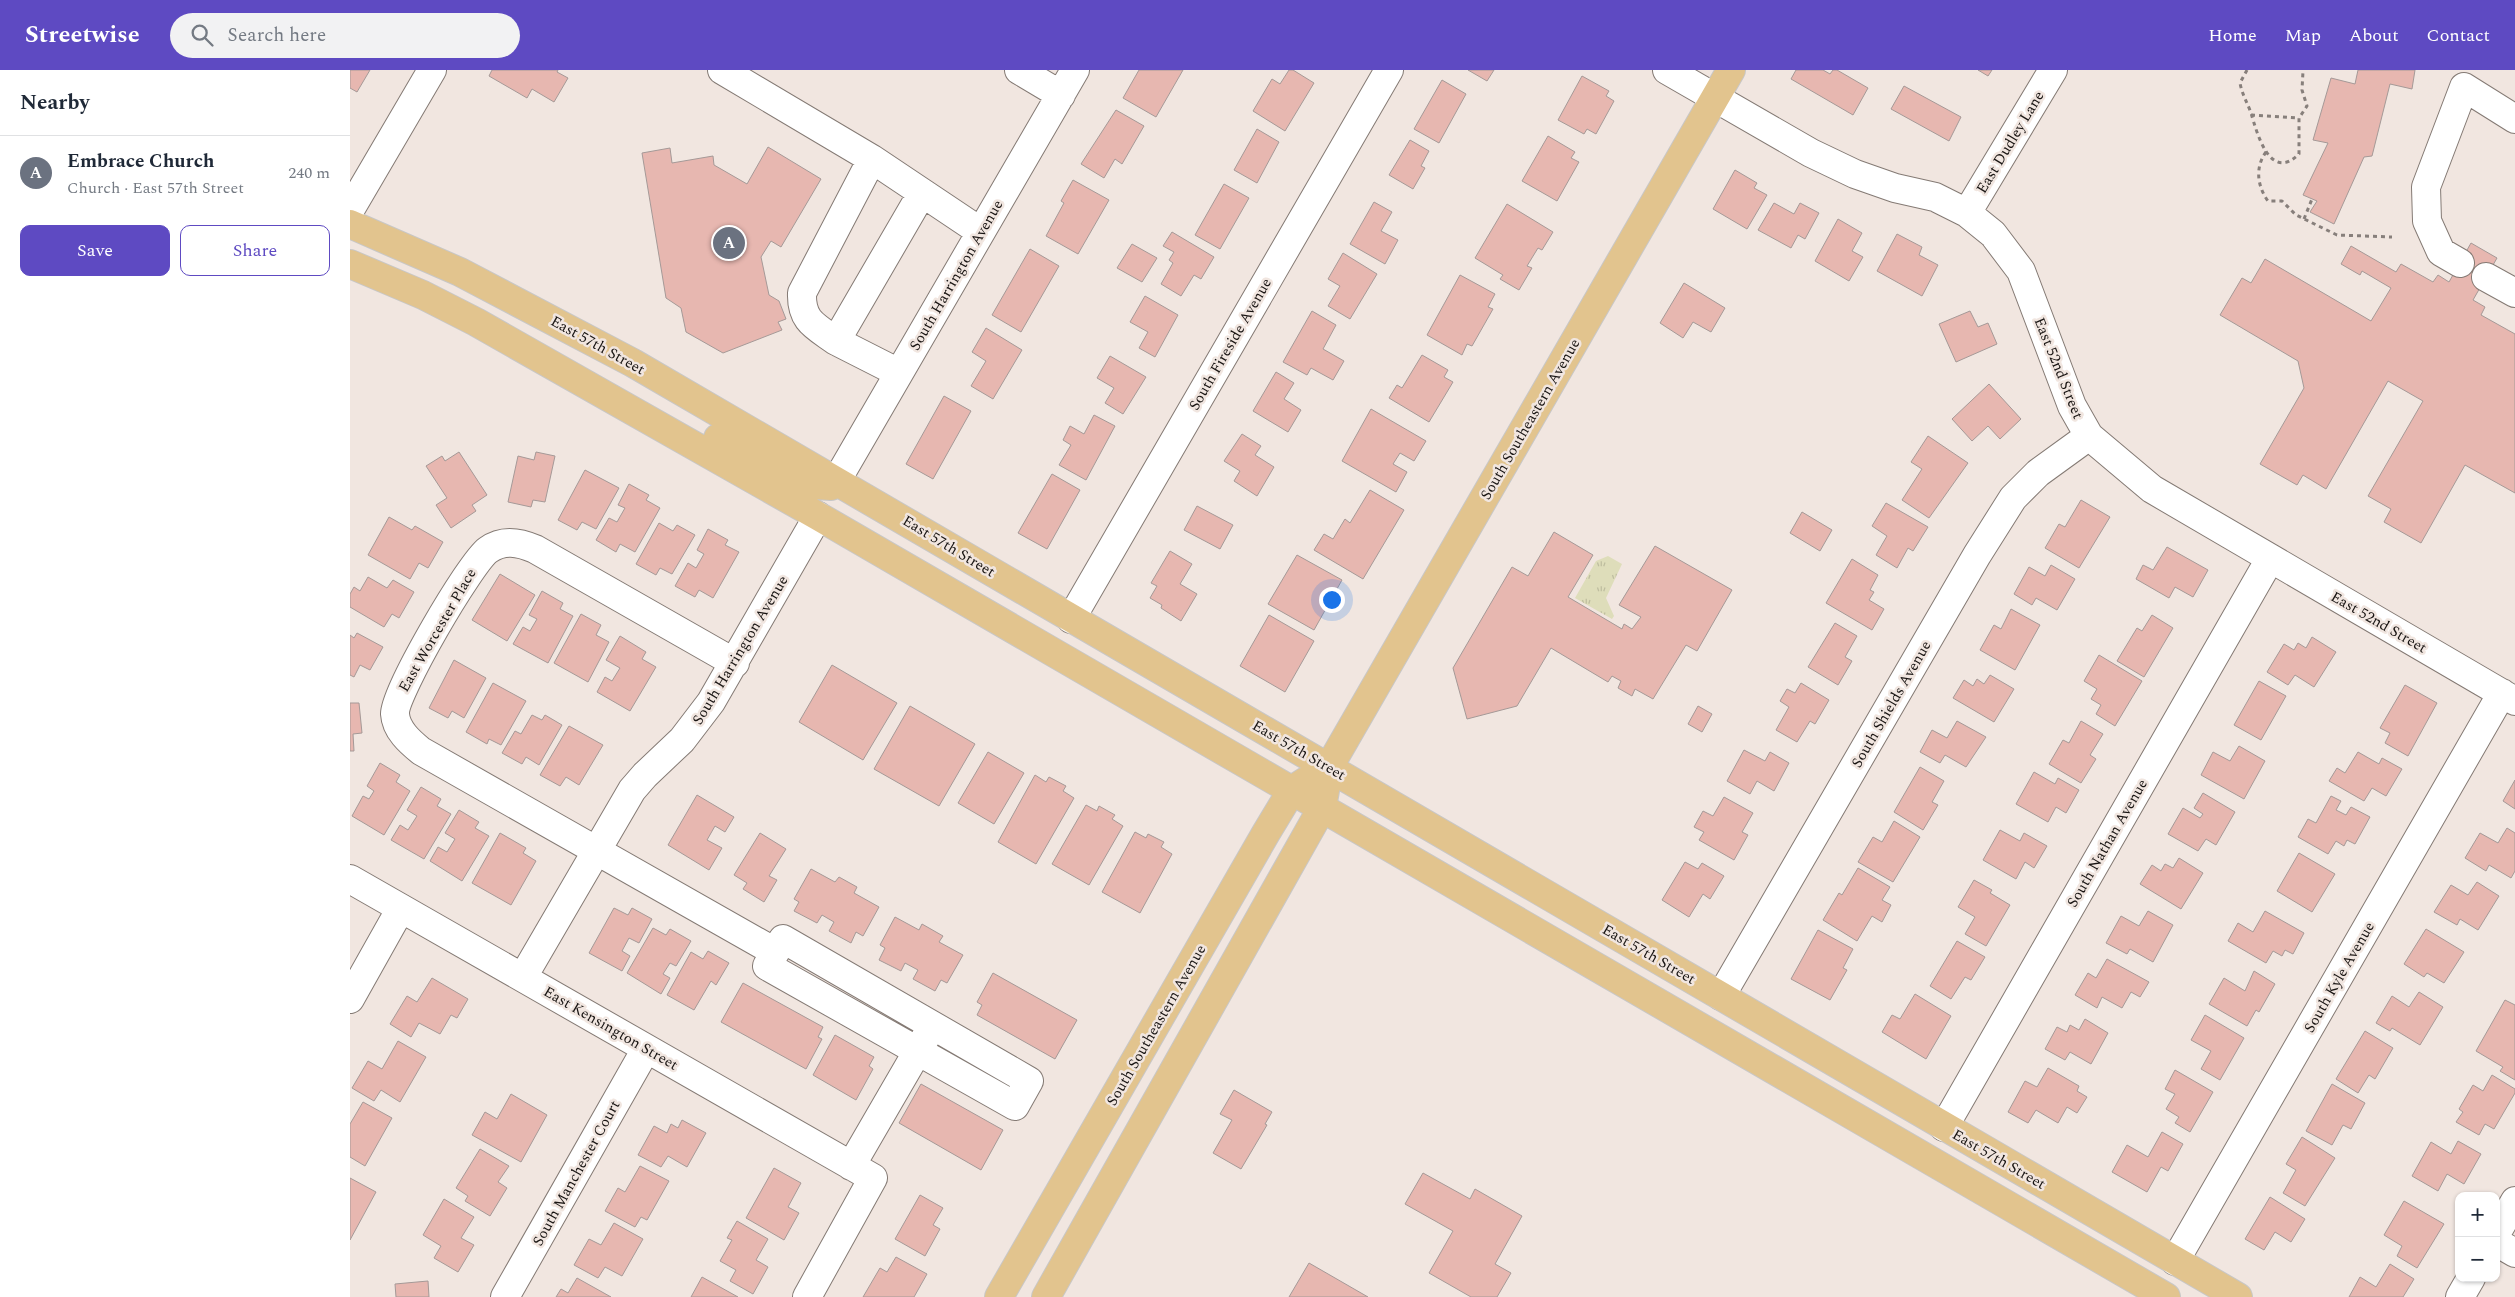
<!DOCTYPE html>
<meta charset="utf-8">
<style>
:root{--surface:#fff;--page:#f2f2f3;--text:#1f2937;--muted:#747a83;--line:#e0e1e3;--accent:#5e4ac2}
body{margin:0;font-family:Spectral,serif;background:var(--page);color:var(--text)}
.controls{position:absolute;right:15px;bottom:15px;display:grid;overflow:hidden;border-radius:10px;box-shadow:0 1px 4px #0004}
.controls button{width:45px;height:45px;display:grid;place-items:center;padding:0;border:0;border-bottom:1px solid var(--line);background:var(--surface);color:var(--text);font:25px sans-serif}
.you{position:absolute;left:981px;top:529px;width:18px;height:18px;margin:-12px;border:4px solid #fff;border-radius:50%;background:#1a73e8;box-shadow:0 0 0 8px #1a73e833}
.badge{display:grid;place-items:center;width:32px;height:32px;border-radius:50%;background:var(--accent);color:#fff;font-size:16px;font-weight:700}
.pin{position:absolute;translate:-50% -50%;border:2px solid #fff;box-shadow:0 1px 5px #0006}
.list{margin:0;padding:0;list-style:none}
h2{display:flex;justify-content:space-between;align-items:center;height:65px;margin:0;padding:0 20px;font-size:21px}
h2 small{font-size:16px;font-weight:400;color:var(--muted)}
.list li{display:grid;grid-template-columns:32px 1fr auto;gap:15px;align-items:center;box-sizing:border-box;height:75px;padding:0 20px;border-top:1px solid var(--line)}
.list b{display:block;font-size:19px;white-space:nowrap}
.list p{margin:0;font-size:16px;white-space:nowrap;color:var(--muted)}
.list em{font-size:16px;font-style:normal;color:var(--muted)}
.actions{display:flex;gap:10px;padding:15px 20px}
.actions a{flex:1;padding:11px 0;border:1px solid var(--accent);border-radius:10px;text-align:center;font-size:18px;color:var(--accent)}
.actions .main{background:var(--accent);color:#fff}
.icon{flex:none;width:28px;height:28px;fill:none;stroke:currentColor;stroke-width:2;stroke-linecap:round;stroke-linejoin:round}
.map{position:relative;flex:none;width:2165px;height:1227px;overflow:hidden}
header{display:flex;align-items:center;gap:30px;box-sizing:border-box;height:70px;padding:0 25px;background:var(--accent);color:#fff}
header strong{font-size:24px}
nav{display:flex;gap:28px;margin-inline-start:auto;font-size:18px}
.search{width:350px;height:45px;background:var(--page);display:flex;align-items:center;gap:12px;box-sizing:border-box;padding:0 18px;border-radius:28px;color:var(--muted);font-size:19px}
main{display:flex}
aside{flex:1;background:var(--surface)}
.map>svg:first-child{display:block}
.grass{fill:url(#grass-tufts)}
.building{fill:#e7b7b0;stroke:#a59997}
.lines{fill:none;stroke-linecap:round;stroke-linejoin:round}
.minor-casing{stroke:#847a74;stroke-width:30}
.major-casing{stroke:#c8c7c6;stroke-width:30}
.path{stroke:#877f7b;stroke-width:3;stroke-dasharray:4 4;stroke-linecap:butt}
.minor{stroke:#fff;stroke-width:28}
.major{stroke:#e2c48e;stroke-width:28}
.labels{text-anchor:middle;stroke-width:5;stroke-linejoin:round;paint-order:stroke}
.street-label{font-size:15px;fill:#181412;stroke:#f1e6e0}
</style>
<header>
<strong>Streetwise</strong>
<div class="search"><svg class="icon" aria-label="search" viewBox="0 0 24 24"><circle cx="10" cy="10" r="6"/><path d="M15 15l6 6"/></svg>Search here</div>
<nav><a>Home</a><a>Map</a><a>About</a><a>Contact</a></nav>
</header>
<main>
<aside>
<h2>Nearby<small></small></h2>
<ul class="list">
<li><span class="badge" style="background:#6b7280">A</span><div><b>Embrace Church</b><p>Church · East 57th Street</p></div><em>240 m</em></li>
</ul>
<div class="actions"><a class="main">Save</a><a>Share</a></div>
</aside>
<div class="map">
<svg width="2165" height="1227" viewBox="0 0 2165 1227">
<defs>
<pattern id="grass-tufts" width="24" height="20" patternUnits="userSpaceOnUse" patternTransform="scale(1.25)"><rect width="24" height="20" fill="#deddba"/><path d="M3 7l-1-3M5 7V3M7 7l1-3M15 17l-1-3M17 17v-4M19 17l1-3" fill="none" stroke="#bebd9f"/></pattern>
</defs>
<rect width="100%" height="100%" fill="#f1e6e0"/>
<path class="grass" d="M1258,486L1272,494L1256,528L1264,546L1262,549L1225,528L1246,491Z"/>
<path class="building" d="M0,0H20L7,22L0,18Z
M142,0H208L207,2L218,8L204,32L182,19L177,28L139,6Z
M789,0H833L806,47L773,28Z
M939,0H943L964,13L935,61L903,41L922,9L930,14Z
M1118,0H1144L1137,11Z
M1446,0H1473L1480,4L1483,0H1487L1518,18L1503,45L1441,9Z
M1628,0H1642L1638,6Z
M2008,0H2065L2062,19L2040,14L2022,86L2014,87L1984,154L1960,142L1967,131L1953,125L1978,73L1963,70L1981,8L2005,14Z
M1232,6L1259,21L1256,26L1264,31L1246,64L1237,59L1234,64L1208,50Z
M1092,10L1116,24L1089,73L1064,59Z
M1554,16L1611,47L1599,71L1541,39Z
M766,40L794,56L772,94L765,89L754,108L731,94Z
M907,59L929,72L907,113L884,100Z
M1198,66L1225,82L1221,88L1229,92L1207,131L1172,111Z
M1060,70L1079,81L1071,96L1075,98L1063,119L1039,105Z
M418,77L471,109L431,177L421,171L411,187L419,225L429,231L436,249L428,252L432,260L373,283L336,262L331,238L316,228L292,83L320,78L322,93L363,86L364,95L397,114Z
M1385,100L1407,113L1404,118L1417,125L1397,159L1363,139Z
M723,110L759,130L728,184L696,166L714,133L711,131Z
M874,114L899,128L870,179L845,165Z
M1024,132L1042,142L1031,161L1048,170L1035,194L1000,174Z
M1424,133L1444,144L1450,133L1469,143L1455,169L1448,165L1441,178L1408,160Z
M1157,134L1203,162L1192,180L1188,178L1177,196L1182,198L1169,220L1150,209L1153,205L1125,188Z
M1488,149L1512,163L1502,181L1513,187L1499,211L1465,191Z
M822,162L864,187L851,209L844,205L831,226L811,214L823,193L819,190L824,182L813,176Z
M1547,164L1572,177L1569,185L1588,195L1572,226L1527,201Z
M2121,173L2147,188L2123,230L2135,237L2131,245L2165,264V423L2115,395L2071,473L2034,452L2041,439L2018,426L2073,331L2038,311L1976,419L1953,405L1947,415L1910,394L1954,318L1948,291L1870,245L1892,208L1901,213L1915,189L2021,251L2041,218L2012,201L2010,205L1991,194L2001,176L2046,202L2051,194L2083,212L2088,205L2099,212Z
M782,174L807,188L792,212L767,198Z
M680,179L709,196L671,262L642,245Z
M993,183L1027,204L1000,249L978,236L990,216L978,209Z
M1110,205L1145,224L1138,237L1143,239L1122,276L1117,274L1112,285L1077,265Z
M1334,213L1375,238L1361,262L1343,252L1333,268L1310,253Z
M795,226L828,245L805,287L789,278L798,262L780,252Z
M962,241L986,255L973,279L994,291L983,310L961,298L957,305L933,292Z
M1620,241L1628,257L1638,253L1647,274L1606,292L1589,254Z
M636,258L672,280L643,329L621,316L636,291L622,282Z
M1072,285L1098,300L1094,307L1103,312L1079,352L1039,328L1047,315L1052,318Z
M760,286L796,307L773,344L755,333L764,318L747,308Z
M926,302L944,313L934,329L951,340L938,362L903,341Z
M1639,314L1671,349L1650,369L1638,356L1622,371L1602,349Z
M594,326L621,341L583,409L556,394Z
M1021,339L1076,371L1064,391L1050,383L1043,394L1057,402L1046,422L992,391Z
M744,345L765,356L736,410L709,395L721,375L713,370L720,356L734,364Z
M892,364L911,376L905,385L924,397L907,426L884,411L890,401L874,391Z
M1578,366L1618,393L1579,448L1552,430L1572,399L1561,392Z
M109,382L137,425L122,435L126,441L101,458L86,435L97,428L76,396L92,386L95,391Z
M186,382L205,386L195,432L183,430L181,437L158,432L168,386L184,390Z
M235,400L269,418L246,459L232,452L227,460L208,450Z
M702,404L730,420L697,479L668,463Z
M279,414L299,425L296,430L310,438L285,482L270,474L266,482L246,470L259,448L267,452L275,438L268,435Z
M1020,420L1054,440L1013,509L964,480L974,464L983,469L995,449L1000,453Z
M1731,430L1760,447L1729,498L1695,478L1709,454L1715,457Z
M1536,433L1578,457L1563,481L1558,478L1547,498L1526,485L1537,466L1522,456Z
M847,436L883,455L870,479L834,460Z
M1452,442L1482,460L1470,481L1440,463Z
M39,447L62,460L65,456L93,472L78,498L69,493L60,509L18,485Z
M309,453L323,461L327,455L345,465L322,504L310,498L306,505L286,494Z
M358,459L378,470L375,475L389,482L363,528L349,520L345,527L325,516L338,493L346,498L354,484L347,480Z
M1204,462L1243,485L1218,527L1272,559L1274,554L1282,559L1291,547L1269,535L1305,476L1382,520L1347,581L1336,575L1303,629L1285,619L1282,626L1268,618L1271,611L1262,606L1258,612L1201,578L1167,636L1117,649L1103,598L1162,497L1178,506Z
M1817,477L1858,500L1843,527L1825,517L1819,528L1786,509L1793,495L1803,500Z
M820,481L842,494L830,514L847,524L831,551L811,538L812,535L800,528L807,516L801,513Z
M947,485L992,510L964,560L918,534Z
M1502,489L1528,505L1520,520L1524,522L1519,530L1534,539L1522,560L1476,533Z
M1701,495L1725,509L1707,540L1686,528L1682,535L1664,524L1679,497L1695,506Z
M150,504L185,525L157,571L122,550Z
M18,507L37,518L43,510L64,522L49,548L42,544L34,557L0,537V524L4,517L10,521Z
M192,521L213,533L210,539L223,546L198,593L163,574L173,557L180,561L187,549L179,545Z
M1661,539L1690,555L1665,600L1630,580L1644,555L1651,559Z
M231,544L251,555L246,565L259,572L238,612L204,593Z
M919,545L964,571L935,622L890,596Z
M1802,545L1823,558L1794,607L1767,591L1787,558L1792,561Z
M1485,553L1507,566L1495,587L1502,591L1488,615L1458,597Z
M7,563L33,577L20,600L10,595L4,607L0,605V565L4,568Z
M270,566L296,582L292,589L306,597L280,641L247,622L255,607L262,611L270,598L256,590Z
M1962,567L1986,582L1964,617L1945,605L1938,615L1917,602L1934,574L1944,580L1948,573L1956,578Z
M1749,585L1792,611L1765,656L1746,644L1751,635L1741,629L1747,619L1734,611Z
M104,590L136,608L114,648L102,641L98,648L79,638Z
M482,595L547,633L513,690L449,652Z
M1640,605L1664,619L1644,652L1603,628L1614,610L1623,616L1627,609L1634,614Z
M1909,611L1936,626L1911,670L1884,655Z
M143,613L176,631L151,675L139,669L137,674L116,662Z
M1451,613L1479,630L1465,654L1460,651L1447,672L1426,660L1439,637L1430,631L1437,619L1445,623Z
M2055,615L2087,633L2058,686L2035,673L2040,663L2030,658Z
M0,633H9L12,663L3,664L4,681H0Z
M560,636L625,674L589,736L524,699Z
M1348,636L1362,644L1352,662L1338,654Z
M182,645L192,650L195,645L212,655L189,695L176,687L172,694L152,683L165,661L171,664Z
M1607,651L1636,667L1616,697L1595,685L1590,693L1570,682L1582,660L1597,668Z
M1731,651L1753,664L1740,685L1746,689L1731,713L1699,694L1713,670L1719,673Z
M219,656L253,675L229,715L216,707L210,716L190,705Z
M1889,676L1915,691L1894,729L1851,705L1863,682L1880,691Z
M1394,680L1415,691L1420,682L1439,693L1424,721L1407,711L1400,724L1377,711Z
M638,682L674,703L644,754L608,733Z
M2008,682L2029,694L2032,688L2052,699L2036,726L2022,718L2014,731L1979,711L1987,698L1995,703Z
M30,693L50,705L46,712L60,721L34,765L2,746L13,726L19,729L24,721L17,716Z
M1570,697L1594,711L1582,732L1588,735L1573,760L1544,742Z
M1684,702L1705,714L1708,708L1729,720L1716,743L1706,737L1698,752L1666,734Z
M685,705L696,712L699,707L716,716L713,721L724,728L686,794L648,772Z
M2165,710V739L2153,731Z
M71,717L91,729L87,736L101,744L74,789L41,770L50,755L58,760L67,746L57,740Z
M1853,723L1885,742L1866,775L1856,769L1848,781L1818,764L1833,738L1850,748L1853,744L1844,738Z
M347,725L384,747L375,762L365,756L357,770L372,778L359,800L318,775Z
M1981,726L1991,731L1986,740L1996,745L2001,737L2020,747L2005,774L1997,770L1994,776L1986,771L1978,784L1948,767L1958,749L1966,753Z
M1374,727L1403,743L1392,762L1398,765L1384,790L1349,770L1354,762L1344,757L1353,741L1363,746Z
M736,735L747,741L749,736L765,745L762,749L773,756L739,815L702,794Z
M109,740L129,752L125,758L139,766L112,811L80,791L88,777L97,782L105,769L95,763Z
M1544,751L1570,767L1543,812L1508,792L1523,767L1532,772Z
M2157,758L2165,763V801L2161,808L2139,795L2136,801L2115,788L2130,763L2148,773Z
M1650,760L1670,771L1674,763L1697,776L1684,798L1675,792L1666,809L1633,790Z
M785,762L796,768L798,764L814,772L811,777L822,784L790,843L752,822Z
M150,763L176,778L173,783L186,791L161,835L122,813Z
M410,763L436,779L419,806L427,810L414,832L393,819L397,813L384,805Z
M1949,783L1985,804L1962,842L1927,821Z
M1829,788L1853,803L1831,839L1790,814L1802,795L1811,801L1815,794L1823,798Z
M1335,792L1348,799L1352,793L1374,806L1360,829L1353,824L1339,847L1312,830Z
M1508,798L1540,817L1532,830L1541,835L1532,852L1522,846L1507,871L1473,850L1489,823L1492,825Z
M461,799L485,812L489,807L507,817L504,823L529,837L513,866L506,862L501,873L479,861L484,852L472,845L467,853L444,841L449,832L444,829Z
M1624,810L1642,820L1640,823L1660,835L1636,876L1615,864L1625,847L1608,837Z
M2127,812L2149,826L2128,860L2110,849L2107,855L2084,842L2101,815L2118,825Z
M264,838L278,845L282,838L302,849L289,873L279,868L272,881L280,886L272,901L239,883Z
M1798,841L1823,855L1803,892L1780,879L1777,884L1756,873L1771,846L1789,856Z
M1915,841L1954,863L1943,884L1935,880L1932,886L1923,881L1916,893L1878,871L1888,853L1903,862Z
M545,847L569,860L572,854L593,866L589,872L613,885L597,913L591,910L585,921L563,909L568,900L555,893L551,901L529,890L535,878L530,875Z
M303,858L316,865L320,859L341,871L326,896L320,893L313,904L320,908L311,924L277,903Z
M2076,859L2114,882L2094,913L2077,903L2074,907L2054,894Z
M1468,860L1503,879L1493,898L1497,900L1480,930L1441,909Z
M1607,871L1635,887L1621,910L1615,907L1601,929L1580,916Z
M358,881L379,893L366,915L361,911L344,940L317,925L341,882L353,889Z
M1757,889L1799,912L1790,927L1781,922L1772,938L1752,927L1747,938L1725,925L1738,903L1746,908Z
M1904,901L1925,914L1909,942L1906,940L1897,956L1859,934L1874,908L1895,921Z
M643,903L727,950L705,989L627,945L632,935L627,932Z
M82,908L118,929L107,948L101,945L90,964L69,953L61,967L40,954L57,926L67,932Z
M393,913L473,957L468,967L472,969L456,999L371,952Z
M2069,922L2093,937L2070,975L2042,958L2040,961L2026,953L2042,926L2059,937Z
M1565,924L1601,946L1576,989L1532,962L1542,945L1550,949Z
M2155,930L2165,935V1010L2150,1001L2153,997L2126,981Z
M1855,945L1894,968L1870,1010L1851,999L1861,981L1841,970Z
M1735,949L1758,963L1741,994L1720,982L1715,990L1695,979L1707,957L1717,962L1720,955L1729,960Z
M2015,961L2043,978L2025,1009L2019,1005L2008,1023L1986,1009Z
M485,965L524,987L519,996L523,999L506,1030L463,1005Z
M48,971L76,987L50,1032L31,1020L24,1031L2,1018L18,991L32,999Z
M1698,998L1729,1016L1727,1021L1737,1027L1727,1043L1717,1037L1708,1053L1686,1040L1678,1053L1658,1042L1675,1011L1687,1017Z
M1825,1000L1863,1022L1840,1062L1825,1053L1829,1047L1816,1039L1825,1024L1815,1019Z
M2142,1005L2165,1019V1023L2144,1059L2135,1054L2129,1065L2106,1052L2113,1042L2109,1039L2123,1015L2133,1021Z
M571,1014L653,1060L631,1100L549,1053Z
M1982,1014L2015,1033L2001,1059L1993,1055L1982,1075L1956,1061Z
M884,1020L922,1042L915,1054L917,1055L891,1099L863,1083L882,1050L870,1044Z
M161,1024L197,1045L171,1092L122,1065L135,1042L147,1049Z
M13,1032L42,1048L15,1096L0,1087V1054Z
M332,1050L356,1063L337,1097L318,1086L311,1097L288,1085L304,1056L317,1063L321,1054L328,1058Z
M1812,1062L1833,1074L1818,1101L1811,1097L1797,1122L1762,1102L1777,1075L1798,1087Z
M1952,1067L1985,1088L1955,1136L1933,1123L1946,1100L1936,1094Z
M2108,1071L2131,1084L2114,1114L2097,1104L2088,1121L2062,1106L2081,1072L2101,1084Z
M130,1079L159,1096L148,1112L157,1118L140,1146L115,1131L118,1126L106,1118Z
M290,1096L319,1111L297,1150L291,1147L285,1157L255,1141L268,1118L275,1122Z
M424,1098L451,1113L438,1137L449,1143L434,1170L396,1148Z
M1073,1103L1120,1129L1125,1119L1172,1146L1145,1194L1161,1203L1147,1227H1121L1079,1203L1103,1161L1055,1134Z
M0,1108L26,1122L0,1170Z
M570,1125L593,1138L583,1155L590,1159L575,1186L545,1169Z
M1920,1127L1955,1149L1941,1172L1925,1162L1914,1180L1895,1169Z
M94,1129L124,1147L111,1168L124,1175L108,1202L84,1188L91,1176L73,1165Z
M2054,1131L2094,1154L2067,1198L2047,1186L2052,1176L2034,1165Z
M387,1151L418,1169L406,1190L418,1197L403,1224L380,1211L386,1200L370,1191L382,1170L377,1168Z
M264,1153L293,1169L272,1206L255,1197L248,1208L224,1195L239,1169L251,1175Z
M546,1187L577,1204L564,1227H513L530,1198L537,1202Z
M959,1193L1018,1227H939Z
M2040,1194L2064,1209L2053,1227H1999L2010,1207L2026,1217Z
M352,1207L388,1227H341Z
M227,1208L261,1227H206L211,1219L218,1223Z
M78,1211L79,1227H46L45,1214Z"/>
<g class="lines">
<defs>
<path id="minor" d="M372,0L522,89L631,162
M669,0L711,25
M1317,0L1461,83L1505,104L1545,118L1585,127L1617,143L1643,164L1671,201L1722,336L1739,366L1802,419L2165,631
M0,140L82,0
M1617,143L1703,0
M2110,193L2091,182L2077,151L2076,117L2114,17L2165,49
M2136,207L2165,223
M486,271C465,256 451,251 452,223L522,89
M549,303L486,271L572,123
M487,410L725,0
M721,549L1039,0
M385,593L185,479C169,472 153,469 138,480C120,493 44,623 45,644C46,660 60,672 71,681L425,882
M0,809L523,1108L457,1227
M433,869L679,1011L665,1036L417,896Z
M173,907L282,720L295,705L332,670L361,632L468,446
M1371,926L1627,485L1663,428L1688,403L1739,366
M0,929L51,838
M1594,1057L1920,489
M501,1096L577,965
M2146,1164L2165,1131
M2146,1172L2165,1183
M1825,1191L2152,623
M155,1227L296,979
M2110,1227L2121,1208"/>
<path id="major" d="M0,154L110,202L283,293L1888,1227
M0,194L73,225L126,252L468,446L1816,1227
M368,368L453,412L466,415L481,416
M649,1227L916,763L942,720L956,711
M696,1227L972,738L979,697L1381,0"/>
</defs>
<use href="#minor" class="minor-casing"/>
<use href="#major" class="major-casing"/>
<path class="path" d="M1897,0L1890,13C1892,24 1897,32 1901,43C1907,63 1920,113 1949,84V48L1957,36L1952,20L1953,1
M1901,45L1949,48
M1916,82C1905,97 1907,116 1918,131H1932L1946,145L1987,165L2042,167
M1954,149L1962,129"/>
<use href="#minor" class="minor"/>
<use href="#major" class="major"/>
</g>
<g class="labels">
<g class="street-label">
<text transform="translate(1660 72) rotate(-59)" y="5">East Dudley Lane</text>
<text transform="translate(606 205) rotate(-60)" y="5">South Harrington Avenue</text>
<text transform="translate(880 274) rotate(-60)" y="5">South Fireside Avenue</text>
<text transform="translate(248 275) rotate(29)" y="5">East 57th Street</text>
<text transform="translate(1709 298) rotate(68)" y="5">East 52nd Street</text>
<text transform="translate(1180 349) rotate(-60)" y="5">South Southeastern Avenue</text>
<text transform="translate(599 476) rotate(31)" y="5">East 57th Street</text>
<text transform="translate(2029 552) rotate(30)" y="5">East 52nd Street</text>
<text transform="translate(87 560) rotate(-60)" y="5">East Worcester Place</text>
<text transform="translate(390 580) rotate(-59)" y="5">South Harrington Avenue</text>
<text transform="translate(1541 634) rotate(-60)" y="5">South Shields Avenue</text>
<text transform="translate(949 680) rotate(30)" y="5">East 57th Street</text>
<text transform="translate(1757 773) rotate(-60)" y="5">South Nathan Avenue</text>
<text transform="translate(1299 884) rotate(30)" y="5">East 57th Street</text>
<text transform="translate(1989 907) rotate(-60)" y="5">South Kyle Avenue</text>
<text transform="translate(806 955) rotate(-60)" y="5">South Southeastern Avenue</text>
<text transform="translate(261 958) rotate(30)" y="5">East Kensington Street</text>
<text transform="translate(1649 1089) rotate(30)" y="5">East 57th Street</text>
<text transform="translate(226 1103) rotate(-61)" y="5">South Manchester Court</text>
</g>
</g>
</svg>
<div class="controls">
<button>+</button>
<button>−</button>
</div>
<div class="you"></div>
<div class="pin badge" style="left:379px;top:173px;background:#6b7280">A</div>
</div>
</main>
